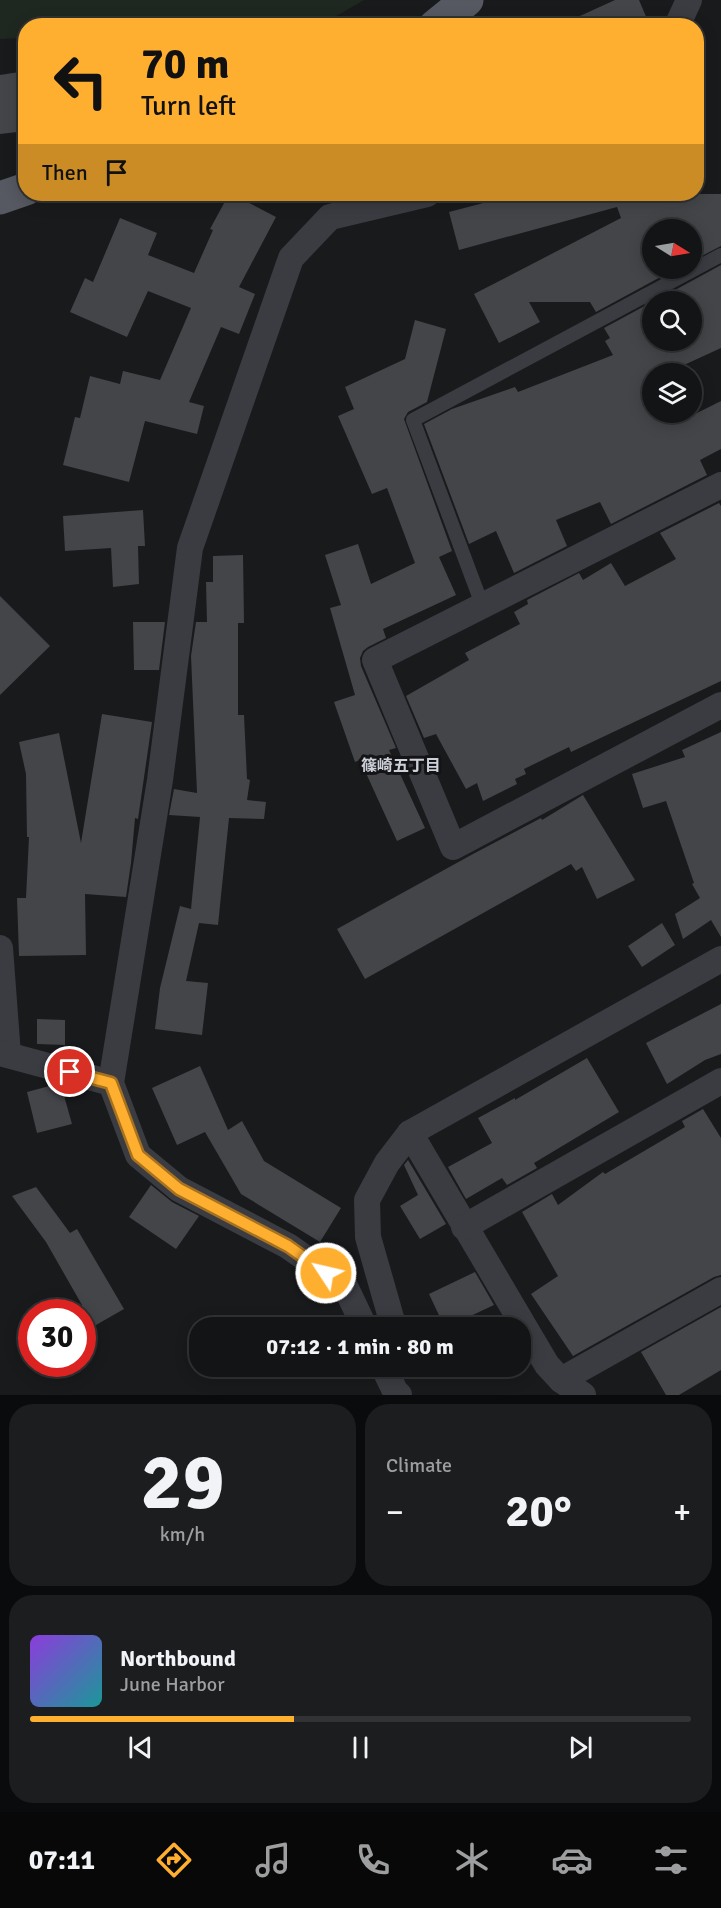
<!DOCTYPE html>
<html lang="en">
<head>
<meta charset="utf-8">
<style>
  :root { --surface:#131415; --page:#1c1d1e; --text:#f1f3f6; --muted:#9d9ea0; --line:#323334; --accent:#ffaf2f }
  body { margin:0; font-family:Signika,"Noto Sans JP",sans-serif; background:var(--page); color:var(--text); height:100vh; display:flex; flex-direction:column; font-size:22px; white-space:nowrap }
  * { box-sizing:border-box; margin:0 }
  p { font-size:20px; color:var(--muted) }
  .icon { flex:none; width:33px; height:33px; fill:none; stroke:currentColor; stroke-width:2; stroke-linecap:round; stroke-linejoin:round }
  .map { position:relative; height:1395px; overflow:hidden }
  .sheet { display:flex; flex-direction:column; gap:9px; padding:9px; background:#0a0b0c; flex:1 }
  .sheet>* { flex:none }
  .banner { position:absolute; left:18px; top:18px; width:686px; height:183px; border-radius:24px; box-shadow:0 3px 15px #0003,0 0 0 2px var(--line); background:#ffaf2f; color:#111; overflow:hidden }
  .needle { width:39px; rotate:101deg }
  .buttons { position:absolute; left:642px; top:219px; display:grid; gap:12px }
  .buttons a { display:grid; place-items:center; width:60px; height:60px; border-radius:50%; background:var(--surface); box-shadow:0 3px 15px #0003,0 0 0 2px var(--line); font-size:30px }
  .speed { position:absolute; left:18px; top:1299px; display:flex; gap:12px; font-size:30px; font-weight:700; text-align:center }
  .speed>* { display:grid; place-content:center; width:78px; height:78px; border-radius:50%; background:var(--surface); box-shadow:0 3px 15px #0003,0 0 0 2px var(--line); line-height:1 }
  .speed .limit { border:9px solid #d22; background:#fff; color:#111 }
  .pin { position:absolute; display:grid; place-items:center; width:51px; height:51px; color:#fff; margin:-26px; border:3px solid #fff; border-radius:50%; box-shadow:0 2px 6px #0007 }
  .me { position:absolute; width:66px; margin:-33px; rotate:305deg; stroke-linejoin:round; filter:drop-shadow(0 0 4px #0008) }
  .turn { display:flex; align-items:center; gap:21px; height:126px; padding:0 24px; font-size:27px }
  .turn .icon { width:78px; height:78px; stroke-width:2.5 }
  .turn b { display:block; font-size:42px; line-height:51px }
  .then { display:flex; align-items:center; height:57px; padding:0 24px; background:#0003; gap:12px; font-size:22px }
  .big { font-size:45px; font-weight:700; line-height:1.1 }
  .sheet .card { flex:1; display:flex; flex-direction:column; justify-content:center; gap:9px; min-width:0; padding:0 21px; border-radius:24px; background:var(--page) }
  .sheet .dial { align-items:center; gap:0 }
  .dial b { font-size:78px; line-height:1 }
  .song { display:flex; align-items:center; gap:18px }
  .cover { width:72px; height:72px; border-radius:9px; background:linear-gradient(135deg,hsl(270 70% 55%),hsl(180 70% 35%)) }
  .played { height:6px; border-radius:3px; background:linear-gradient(90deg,var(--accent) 40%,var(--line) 40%) }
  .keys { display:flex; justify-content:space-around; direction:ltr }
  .heat { display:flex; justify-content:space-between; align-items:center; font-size:33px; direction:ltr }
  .sheet .tiles { flex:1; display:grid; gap:9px; grid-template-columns:1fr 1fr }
  .card:last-child { grid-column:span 2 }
  .trip { position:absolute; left:189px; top:1317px; width:342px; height:60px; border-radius:24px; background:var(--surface); box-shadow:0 3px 15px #0003,0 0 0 2px var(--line); font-weight:700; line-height:60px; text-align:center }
  .dock { display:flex; height:96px; justify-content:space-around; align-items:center; background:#080808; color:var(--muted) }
  .dock .icon { width:42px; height:42px }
  .dock .current { color:var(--accent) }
  .dock b { font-size:27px; color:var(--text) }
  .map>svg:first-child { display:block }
  .green { fill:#1f2820 }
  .building { fill:#434549 }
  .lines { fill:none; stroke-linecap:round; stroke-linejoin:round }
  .lane { stroke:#3a3c42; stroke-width:14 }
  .street { stroke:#3a3c42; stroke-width:26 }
  .primary { stroke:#565961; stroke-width:33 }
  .route-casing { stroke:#a6721f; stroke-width:15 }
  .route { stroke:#ffaf2f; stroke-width:10 }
  .labels { text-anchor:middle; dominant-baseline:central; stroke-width:6; stroke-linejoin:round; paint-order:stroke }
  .neighbourhood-label { font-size:16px; font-weight:bold; fill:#ccd0d8; stroke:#141417 }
</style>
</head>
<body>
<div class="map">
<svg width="721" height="1395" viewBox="0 0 721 1395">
  <rect width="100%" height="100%" fill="#191a1c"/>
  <path class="green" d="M 0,0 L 364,0 L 321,25 L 26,26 L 25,38 L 0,39 Z"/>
  <g class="building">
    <path d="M 615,0 L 639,0 L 650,26 L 558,26 Z"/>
    <path d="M 26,71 L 26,131 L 0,134 L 0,75 Z"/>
    <path d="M 229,194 L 232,194 L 276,217 L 239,287 L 255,294 L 239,334 L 221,327 L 189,402 L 204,406 L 197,434 L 145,421 L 129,482 L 63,465 L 75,417 L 80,418 L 90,376 L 120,384 L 123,371 L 160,380 L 191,308 L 148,291 L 127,337 L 70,312 L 85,278 L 93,282 L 120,218 L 157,233 L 148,255 L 194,273 L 213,230 L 210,229 Z"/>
    <path d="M 518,194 L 721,194 L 721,246 L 692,261 L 692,230 L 652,230 L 652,268 L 677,268 L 596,312 L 590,302 L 529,302 L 540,322 L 499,343 L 474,294 L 621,218 L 617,207 L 459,250 L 449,212 Z"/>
    <path d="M 721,265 L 721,348 L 671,371 L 672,374 L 652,374 L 652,412 L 692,411 L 693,415 L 721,401 L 721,449 L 700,460 L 707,475 L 611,524 L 600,502 L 556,520 L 567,546 L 514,573 L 496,531 L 469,544 L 424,424 L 452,409 L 515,387 L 518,392 L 613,355 L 605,341 L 610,338 L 604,328 L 652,302 L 652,340 L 692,340 L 692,302 L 653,302 Z"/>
    <path d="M 415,320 L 446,329 L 427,402 L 408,412 L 404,419 L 452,551 L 439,557 L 456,595 L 383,629 L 386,638 L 368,647 L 363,651 L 360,658 L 361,666 L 396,748 L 389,750 L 425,828 L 397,841 L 360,760 L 355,762 L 334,702 L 355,695 L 330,608 L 341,605 L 325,555 L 358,544 L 371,584 L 415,563 L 387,488 L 372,494 L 338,416 L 354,409 L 345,387 L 405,359 Z"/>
    <path d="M 719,503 L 721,506 L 721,681 L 571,752 L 569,747 L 524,769 L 526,774 L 515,779 L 517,784 L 483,801 L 477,783 L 466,789 L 436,734 L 424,738 L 406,696 L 469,660 L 465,653 L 520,624 L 514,612 L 528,604 L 527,600 L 579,573 L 583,580 L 611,563 L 625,586 L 676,559 L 660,533 Z"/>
    <path d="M 143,510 L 145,546 L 138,546 L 139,584 L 113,587 L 111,548 L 65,551 L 63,516 Z"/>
    <path d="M 243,555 L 244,623 L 238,623 L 238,715 L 244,715 L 247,779 L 250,780 L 247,800 L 266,802 L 264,819 L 229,818 L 218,925 L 199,923 L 186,981 L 208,983 L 202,1035 L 155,1029 L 160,988 L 180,906 L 191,909 L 200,817 L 169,815 L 174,789 L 197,793 L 191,656 L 196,622 L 207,622 L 206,582 L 213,582 L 213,556 Z"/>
    <path d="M 0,596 L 50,646 L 0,695 Z"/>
    <path d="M 133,622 L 165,622 L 159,670 L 134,670 Z"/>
    <path d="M 102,714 L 152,722 L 138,819 L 135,818 L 131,863 L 126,897 L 85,894 L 86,955 L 19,956 L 17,898 L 26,898 L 29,837 L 27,837 L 26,774 L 19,742 L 59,733 L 81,843 Z"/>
    <path d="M 721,732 L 721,937 L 711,920 L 683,939 L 675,914 L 700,898 L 692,884 L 694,883 L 666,801 L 643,808 L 632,774 L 685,757 L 682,750 Z"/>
    <path d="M 583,795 L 635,880 L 597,899 L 582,867 L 576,871 L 571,864 L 365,979 L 337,929 L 473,854 L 541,818 L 542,820 Z"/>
    <path d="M 662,923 L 675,945 L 642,967 L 628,946 Z"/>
    <path d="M 721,1004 L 721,1054 L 705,1060 L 667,1084 L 646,1043 Z"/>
    <path d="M 37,1019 L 65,1020 L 65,1045 L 37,1044 Z"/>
    <path d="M 587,1058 L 619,1112 L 534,1163 L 537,1168 L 507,1185 L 502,1178 L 466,1199 L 448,1167 L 492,1143 L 478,1118 L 515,1098 L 515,1100 Z"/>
    <path d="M 200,1066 L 228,1130 L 242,1121 L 264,1161 L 341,1208 L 320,1242 L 241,1194 L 205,1132 L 177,1145 L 152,1088 Z"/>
    <path d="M 57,1084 L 61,1085 L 72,1124 L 37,1133 L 27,1092 Z"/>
    <path d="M 703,1109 L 721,1138 L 721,1275 L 714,1277 L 573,1356 L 531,1294 L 558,1276 L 522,1212 L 552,1194 L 558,1205 L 603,1172 L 605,1174 L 685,1127 L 682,1121 Z"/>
    <path d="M 408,1160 L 446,1224 L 420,1239 L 400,1206 L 418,1195 L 404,1165 Z"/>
    <path d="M 151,1185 L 172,1202 L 199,1216 L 176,1249 L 129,1217 Z"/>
    <path d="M 36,1187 L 70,1233 L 77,1229 L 124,1309 L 82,1333 L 82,1305 L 46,1242 L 12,1196 Z"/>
    <path d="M 475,1272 L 494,1305 L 445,1328 L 429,1294 Z"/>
    <path d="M 721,1307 L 721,1370 L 679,1395 L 666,1395 L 641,1352 Z"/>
  </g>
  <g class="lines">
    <path class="lane" d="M 483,607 L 413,420 L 721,255"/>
    <g class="street">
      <path d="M 677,26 L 689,0"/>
      <path d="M 721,485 L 375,660 L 453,847 L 721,705"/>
      <path d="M 0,948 L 8,1055"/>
      <path d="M 0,1053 L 111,1083"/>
      <path d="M 410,1133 L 547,1365 L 561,1380 L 583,1395"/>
      <path d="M 464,1227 L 721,1081"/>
      <path d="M 365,1328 L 345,1286 L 288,1246 L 179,1189 L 138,1155 L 111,1083 L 160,780 L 190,548 L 291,258 L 330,217 L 427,194"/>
      <path d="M 394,1328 L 368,1237 L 367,1200 L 387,1163 L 410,1133 L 721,959"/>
      <path d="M 383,1366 L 395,1391 L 399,1395"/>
      <path d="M 561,1380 L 721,1290"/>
    </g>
    <g class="primary">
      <path d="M 435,26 L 467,0"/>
      <path d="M 0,198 L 26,189"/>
    </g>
  </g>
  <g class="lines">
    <g class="route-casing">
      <path id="route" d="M 70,1072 L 111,1083 L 138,1155 L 179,1189 L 288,1246 L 326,1273"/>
    </g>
    <use href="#route" class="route"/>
  </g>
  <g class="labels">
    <g class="neighbourhood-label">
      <text x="401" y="766">篠崎五丁目</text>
    </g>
  </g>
</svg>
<div class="buttons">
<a><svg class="needle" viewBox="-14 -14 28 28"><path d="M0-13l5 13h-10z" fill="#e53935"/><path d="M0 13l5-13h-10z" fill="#9d9ea0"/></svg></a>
<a><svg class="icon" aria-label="search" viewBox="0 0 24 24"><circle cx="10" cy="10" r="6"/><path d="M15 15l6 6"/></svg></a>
<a><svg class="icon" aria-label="layers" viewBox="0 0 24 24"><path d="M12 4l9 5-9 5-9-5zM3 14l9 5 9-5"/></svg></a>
</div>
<div class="speed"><div class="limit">30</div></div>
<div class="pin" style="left:70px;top:1072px;background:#d93025"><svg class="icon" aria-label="arrive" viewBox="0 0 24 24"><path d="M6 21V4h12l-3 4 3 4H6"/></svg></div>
<svg class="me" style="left:326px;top:1273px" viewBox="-20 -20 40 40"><circle r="17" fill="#ffaf2f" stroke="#fff" stroke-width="3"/><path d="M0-11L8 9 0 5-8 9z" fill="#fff"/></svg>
<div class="trip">07:12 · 1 min · 80 m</div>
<div class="banner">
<div class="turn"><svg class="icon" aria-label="left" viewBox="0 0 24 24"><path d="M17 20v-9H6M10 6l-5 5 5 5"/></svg><div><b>70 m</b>Turn left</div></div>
<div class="then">Then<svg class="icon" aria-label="arrive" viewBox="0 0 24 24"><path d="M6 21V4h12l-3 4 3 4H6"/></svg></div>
</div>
</div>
<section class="sheet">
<div class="tiles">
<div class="card dial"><b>29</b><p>km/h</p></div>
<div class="card"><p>Climate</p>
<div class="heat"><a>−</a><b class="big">20°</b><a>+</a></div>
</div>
<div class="card">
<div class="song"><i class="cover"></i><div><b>Northbound</b><p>June Harbor</p></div></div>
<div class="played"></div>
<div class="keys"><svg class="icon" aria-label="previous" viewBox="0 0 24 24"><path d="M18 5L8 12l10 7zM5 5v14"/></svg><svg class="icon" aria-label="pause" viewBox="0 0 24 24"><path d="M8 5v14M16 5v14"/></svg><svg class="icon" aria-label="next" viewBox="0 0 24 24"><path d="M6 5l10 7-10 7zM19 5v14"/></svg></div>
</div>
</div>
</section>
<nav class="dock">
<b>07:11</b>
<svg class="icon current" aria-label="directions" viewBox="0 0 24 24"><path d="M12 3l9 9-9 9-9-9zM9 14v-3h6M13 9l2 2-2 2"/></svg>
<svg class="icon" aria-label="music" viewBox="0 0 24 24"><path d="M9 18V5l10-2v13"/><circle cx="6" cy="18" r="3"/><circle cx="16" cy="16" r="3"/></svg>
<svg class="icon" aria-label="phone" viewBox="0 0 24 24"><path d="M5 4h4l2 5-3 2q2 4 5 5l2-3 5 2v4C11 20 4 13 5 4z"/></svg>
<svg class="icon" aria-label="climate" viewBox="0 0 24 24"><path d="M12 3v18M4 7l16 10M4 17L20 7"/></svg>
<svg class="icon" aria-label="car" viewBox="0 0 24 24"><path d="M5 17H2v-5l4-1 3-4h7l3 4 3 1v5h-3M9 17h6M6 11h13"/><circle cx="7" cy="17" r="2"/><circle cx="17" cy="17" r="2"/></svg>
<svg class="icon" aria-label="filters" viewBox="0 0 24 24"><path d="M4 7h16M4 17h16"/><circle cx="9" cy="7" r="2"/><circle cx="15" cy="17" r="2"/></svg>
</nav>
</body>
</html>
